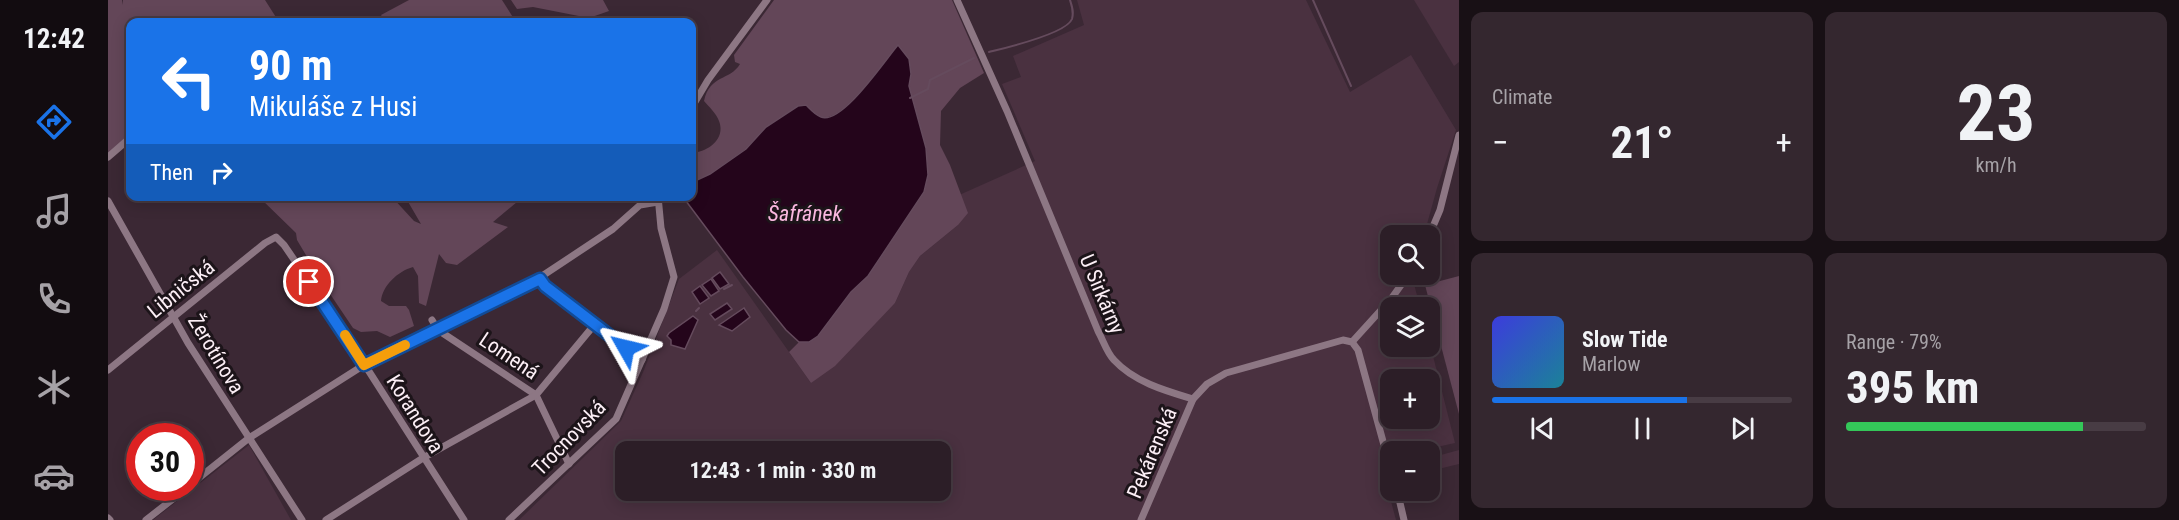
<!DOCTYPE html>
<html lang="en">
<head>
<meta charset="utf-8">
<style>
  :root { --surface:#2c1e27; --page:#34272f; --text:#f1f3f6; --muted:#a6a2a7; --line:#483c44; --accent:#1a73e8 }
  body { margin:0; font-family:"Roboto Condensed",sans-serif; background:var(--page); color:var(--text); height:100vh; display:flex; flex-direction:column; font-size:22px; white-space:nowrap }
  * { box-sizing:border-box; margin:0 }
  p { font-size:20px; color:var(--muted) }
  .icon { flex:none; width:33px; height:33px; fill:none; stroke:currentColor; stroke-width:2; stroke-linecap:round; stroke-linejoin:round }
  .map { position:relative; flex:1; overflow:hidden }
  .side { display:flex; flex-direction:column; gap:12px; padding:12px; background:#181015; width:720px }
  .side>* { flex:none }
  .guide { position:absolute; left:18px; top:18px; width:570px; height:183px; border-radius:12px; box-shadow:0 3px 15px #0003,0 0 0 2px var(--line); background:#1a73e8; color:#fff; overflow:hidden }
  .controls { position:absolute; left:1272px; top:225px; display:grid; gap:12px }
  .controls a { display:grid; place-items:center; width:60px; height:60px; border-radius:12px; background:var(--surface); box-shadow:0 3px 15px #0003,0 0 0 2px var(--line); font-size:30px }
  .speed { position:absolute; left:18px; top:423px; display:flex; gap:12px; font-size:30px; font-weight:700; text-align:center }
  .speed>* { display:grid; place-content:center; width:78px; height:78px; border-radius:50%; background:var(--surface); box-shadow:0 3px 15px #0003,0 0 0 2px var(--line); line-height:1 }
  .speed .limit { border:9px solid #d22; background:#fff; color:#111 }
  .pin { position:absolute; display:grid; place-items:center; width:51px; height:51px; color:#fff; margin:-26px; border:3px solid #fff; border-radius:50%; box-shadow:0 2px 6px #0007 }
  .me { position:absolute; width:66px; margin:-33px; rotate:307deg; stroke-linejoin:round; filter:drop-shadow(0 0 4px #0008) }
  .turn { display:flex; align-items:center; gap:21px; height:126px; padding:0 24px; font-size:27px }
  .turn .icon { width:78px; height:78px; stroke-width:2.5 }
  .turn b { display:block; font-size:42px; line-height:51px }
  .then { display:flex; align-items:center; height:57px; padding:0 24px; background:#0003; gap:12px; font-size:22px }
  .big { font-size:45px; font-weight:700; line-height:1.1 }
  .side .card { flex:1; display:flex; flex-direction:column; justify-content:center; gap:9px; min-width:0; padding:0 21px; border-radius:12px; background:var(--page) }
  .side .dial { align-items:center; gap:0 }
  .dial b { font-size:78px; line-height:1 }
  .song { display:flex; align-items:center; gap:18px }
  .cover { width:72px; height:72px; border-radius:9px; background:linear-gradient(135deg,hsl(240 70% 55%),hsl(190 70% 35%)) }
  .played { height:6px; border-radius:3px; background:linear-gradient(90deg,var(--accent) 65%,var(--line) 65%) }
  .keys { display:flex; justify-content:space-around; direction:ltr }
  .heat { display:flex; justify-content:space-between; align-items:center; font-size:33px; direction:ltr }
  .charge { height:9px; border-radius:4px; background:linear-gradient(90deg,#34c759 79%,var(--line) 0) }
  .side .tiles { flex:1; display:grid; gap:12px; grid-template-columns:repeat(2,1fr) }
  .trip { position:absolute; left:507px; top:441px; width:336px; height:60px; border-radius:12px; background:var(--surface); box-shadow:0 3px 15px #0003,0 0 0 2px var(--line); font-weight:700; line-height:60px; text-align:center }
  main { display:flex; flex:1; min-height:0 }
  .tabs { display:flex; flex-direction:column; width:108px; justify-content:space-around; align-items:center; background:#120c10; color:var(--muted) }
  .tabs .icon { width:42px; height:42px }
  .tabs .active { color:var(--accent) }
  .tabs b { font-size:27px; color:var(--text) }
  .map>svg:first-child { display:block }
  .built { fill:#4a3140; fill-rule:evenodd }
  .green { fill:#634658 }
  .water { fill:#24051b; stroke:#654b5d; stroke-width:1.5 }
  .lines { fill:none; stroke-linecap:round; stroke-linejoin:round }
  .stream { stroke:#654b5d; stroke-width:2 }
  .street { stroke:#8d7784; stroke-width:7 }
  .route-casing { stroke:#114b97; stroke-width:15 }
  .route { stroke:#1a73e8; stroke-width:10 }
  .slow { stroke:#f59e0b; stroke-width:10 }
  .labels { text-anchor:middle; dominant-baseline:central; stroke-width:6; stroke-linejoin:round; paint-order:stroke }
  .street-label { font-size:21px; fill:#fceff6; stroke:#1c1419 }
  .water-label { font-size:22px; font-style:italic; fill:#f9b7df; stroke:#1c1419 }
</style>
</head>
<body>
<main>
<nav class="tabs">
<b>12:42</b>
<svg class="icon active" aria-label="directions" viewBox="0 0 24 24"><path d="M12 3l9 9-9 9-9-9zM9 14v-3h6M13 9l2 2-2 2"/></svg>
<svg class="icon" aria-label="music" viewBox="0 0 24 24"><path d="M9 18V5l10-2v13"/><circle cx="6" cy="18" r="3"/><circle cx="16" cy="16" r="3"/></svg>
<svg class="icon" aria-label="phone" viewBox="0 0 24 24"><path d="M5 4h4l2 5-3 2q2 4 5 5l2-3 5 2v4C11 20 4 13 5 4z"/></svg>
<svg class="icon" aria-label="climate" viewBox="0 0 24 24"><path d="M12 3v18M4 7l16 10M4 17L20 7"/></svg>
<svg class="icon" aria-label="car" viewBox="0 0 24 24"><path d="M5 17H2v-5l4-1 3-4h7l3 4 3 1v5h-3M9 17h6M6 11h13"/><circle cx="7" cy="17" r="2"/><circle cx="17" cy="17" r="2"/></svg>
</nav>
<div class="map">
<svg width="1351" height="520" viewBox="0 0 1351 520">
  <rect width="100%" height="100%" fill="#3b2834"/>
  <g class="built">
    <path d="M 969,0 L 1198,0 L 1242,92 L 1303,55 L 1348,130 L 1329,188 L 1316,235 L 1282,236 L 1282,274 L 1306,275 L 1305,280 L 1312,307 L 1282,308 L 1282,346 L 1322,346 L 1322,344 L 1347,443 L 1311,451 L 1282,452 L 1282,455 L 1273,453 L 1277,479 L 1288,520 L 411,520 L 513,421 L 536,370 L 571,279 L 609,250 L 703,383 L 787,303 L 801,272 L 812,256 L 850,225 L 849,196 L 927,161 L 894,84 L 913,77 L 905,56 L 976,25 ZM 1282,380 L 1322,380 L 1322,418 L 1282,418 ZM 518,452 L 832,452 L 832,490 L 518,490 Z"/>
    <path d="M 1306,0 L 1351,0 L 1351,62 L 1346,66 Z"/>
    <path d="M 141,445 L 183,520 L 45,520 Z"/>
    <path d="M 1351,450 L 1351,464 L 1322,471 L 1322,458 Z"/>
  </g>
  <g class="green">
    <path d="M 0,0 L 14,0 L 14,5 L 15,0 L 157,0 L 171,22 L 22,22 L 22,140 L 0,161 Z"/>
    <path d="M 301,0 L 394,0 L 408,22 L 278,22 L 273,15 Z"/>
    <path d="M 403,0 L 495,0 L 501,11 L 481,18 L 425,7 L 409,9 Z"/>
    <path d="M 666,0 L 844,0 L 876,73 L 852,88 L 833,111 L 832,145 L 842,165 L 860,213 L 850,225 L 812,256 L 801,272 L 787,303 L 727,366 L 703,383 L 681,352 L 691,342 L 701,342 L 710,336 L 743,292 L 760,276 L 816,192 L 820,175 L 818,148 L 801,86 L 803,74 L 798,57 L 790,46 C 772,66 746,110 720,117 C 714,119 711,116 707,113 L 658,127 L 638,149 L 602,174 L 589,180 L 584,186 L 584,153 C 600,152 618,139 611,121 C 608,113 601,107 596,101 C 602,74 622,81 632,64 L 627,62 L 626,55 Z"/>
    <path d="M 151,197 L 284,197 L 306,221 L 313,224 L 299,200 L 304,201 L 297,197 L 415,197 L 385,222 L 400,227 L 349,265 L 338,263 L 331,254 L 318,306 L 311,303 L 310,276 L 305,267 C 290,271 274,286 273,301 L 281,306 L 298,306 L 301,310 L 306,326 L 282,337 L 269,331 L 253,332 L 245,328 L 214,282 L 189,240 L 188,233 Z"/>
    <path d="M 1351,276 L 1351,414 L 1317,285 Z"/>
  </g>
  <g class="water">
    <path d="M 790,45 L 801,59 L 803,74 L 801,86 L 818,148 L 820,175 L 816,192 L 760,276 L 743,292 L 710,336 L 701,342 L 691,342 L 678,330 L 635,277 L 575,197 L 584,196 L 584,186 L 589,180 L 602,174 L 638,149 L 658,127 L 690,106 L 698,105 C 702,109 707,115 713,117 C 734,125 777,60 790,45 Z"/>
    <path d="M 612,272 L 621,284 L 612,289 L 604,278 Z"/>
    <path d="M 603,279 L 611,291 L 603,296 L 594,285 Z"/>
    <path d="M 592,286 L 601,298 L 592,304 L 584,292 Z"/>
    <path d="M 619,303 L 624,309 L 607,320 L 602,314 Z"/>
    <path d="M 636,308 L 642,317 L 624,331 L 611,325 Z"/>
    <path d="M 585,316 L 590,320 L 577,349 L 563,345 L 563,340 L 559,336 L 561,333 Z"/>
  </g>
  <g class="lines">
    <g class="stream">
      <path d="M 1205,0 L 1243,86"/>
      <path d="M 881,52 C 897,48 958,34 964,19 C 966,12 964,6 962,0"/>
      <path d="M 802,98 L 820,89 L 822,80 L 866,58"/>
      <path d="M 616,289 L 624,285"/>
      <path d="M 588,311 L 591,308"/>
    </g>
    <g class="street">
      <path d="M 849,0 L 899,111 L 990,331 C 995,340 999,353 1006,360 C 1026,382 1058,391 1085,399"/>
      <path d="M 584,107 L 600,80 L 659,0"/>
      <path d="M 0,157 L 22,138"/>
      <path d="M 0,201 L 80,343 L 194,520"/>
      <path d="M 1321,236 L 1332,210 L 1351,135"/>
      <path d="M 432,279 L 437,286 L 534,360"/>
      <path d="M 324,320 L 330,330 L 428,395 L 461,464"/>
      <path d="M 1244,342 L 1283,299 L 1301,274"/>
      <path d="M 0,370 L 157,243 L 168,237 L 176,245 L 239,337 L 356,520"/>
      <path d="M 82,485 L 141,438 L 256,365 L 422,284 L 505,229 L 532,205 L 550,202"/>
      <path d="M 1289,490 L 1296,520"/>
      <path d="M 0,518 L 2,520"/>
      <path d="M 38,520 L 79,488"/>
      <path d="M 218,520 L 315,458 L 428,395 L 487,324"/>
      <path d="M 401,520 L 508,419 L 556,309 L 566,277 L 553,228 L 550,196"/>
      <path d="M 1033,520 L 1085,399 L 1099,384 L 1118,373 L 1235,340 L 1244,342 L 1250,350 L 1282,467"/>
    </g>
  </g>
  <g class="lines">
    <g class="route-casing">
      <path id="route" d="M 201,282 L 256,365 L 432,279 L 437,286 L 518,348"/>
    </g>
    <use href="#route" class="route"/>
    <path class="slow" d="M 237,335 L 256,365 L 297,345"/>
  </g>
  <g class="labels">
    <g class="street-label">
      <text transform="translate(73 289) rotate(-39)">Libničská</text>
      <text transform="translate(994 294) rotate(67)">U Sirkárny</text>
      <text transform="translate(108 354) rotate(59)">Žerotínova</text>
      <text transform="translate(401 356) rotate(34)">Lomená</text>
      <text transform="translate(307 414) rotate(58)">Korandova</text>
      <text transform="translate(461 438) rotate(-46)">Trocnovská</text>
      <text transform="translate(1044 453) rotate(-67)">Pekárenská</text>
    </g>
    <g class="water-label">
      <text x="697" y="213">Šafránek</text>
    </g>
  </g>
</svg>
<div class="controls">
<a><svg class="icon" aria-label="search" viewBox="0 0 24 24"><circle cx="10" cy="10" r="6"/><path d="M15 15l6 6"/></svg></a>
<a><svg class="icon" aria-label="layers" viewBox="0 0 24 24"><path d="M12 4l9 5-9 5-9-5zM3 14l9 5 9-5"/></svg></a>
<a>+</a>
<a>−</a>
</div>
<div class="speed"><div class="limit">30</div></div>
<div class="pin" style="left:201px;top:282px;background:#d93025"><svg class="icon" aria-label="arrive" viewBox="0 0 24 24"><path d="M6 21V4h12l-3 4 3 4H6"/></svg></div>
<svg class="me" style="left:518px;top:348px" viewBox="-20 -20 40 40"><path d="M0-17L14 15 0 8-14 15z" fill="#1a73e8" stroke="#fff" stroke-width="4"/></svg>
<div class="trip">12:43 · 1 min · 330 m</div>
<div class="guide">
<div class="turn"><svg class="icon" aria-label="left" viewBox="0 0 24 24"><path d="M17 20v-9H6M10 6l-5 5 5 5"/></svg><div><b>90 m</b>Mikuláše z Husi</div></div>
<div class="then">Then<svg class="icon" aria-label="right" viewBox="0 0 24 24"><path d="M7 20v-9h11M14 6l5 5-5 5"/></svg></div>
</div>
</div>
<section class="side">
<div class="tiles">
<div class="card"><p>Climate</p>
<div class="heat"><a>−</a><b class="big">21°</b><a>+</a></div>
</div>
<div class="card dial"><b>23</b><p>km/h</p></div>
<div class="card">
<div class="song"><i class="cover"></i><div><b>Slow Tide</b><p>Marlow</p></div></div>
<div class="played"></div>
<div class="keys"><svg class="icon" aria-label="previous" viewBox="0 0 24 24"><path d="M18 5L8 12l10 7zM5 5v14"/></svg><svg class="icon" aria-label="pause" viewBox="0 0 24 24"><path d="M8 5v14M16 5v14"/></svg><svg class="icon" aria-label="next" viewBox="0 0 24 24"><path d="M6 5l10 7-10 7zM19 5v14"/></svg></div>
</div>
<div class="card"><p>Range · 79%</p><b class="big">395 km</b><div class="charge"></div></div>
</div>
</section>
</main>
</body>
</html>
